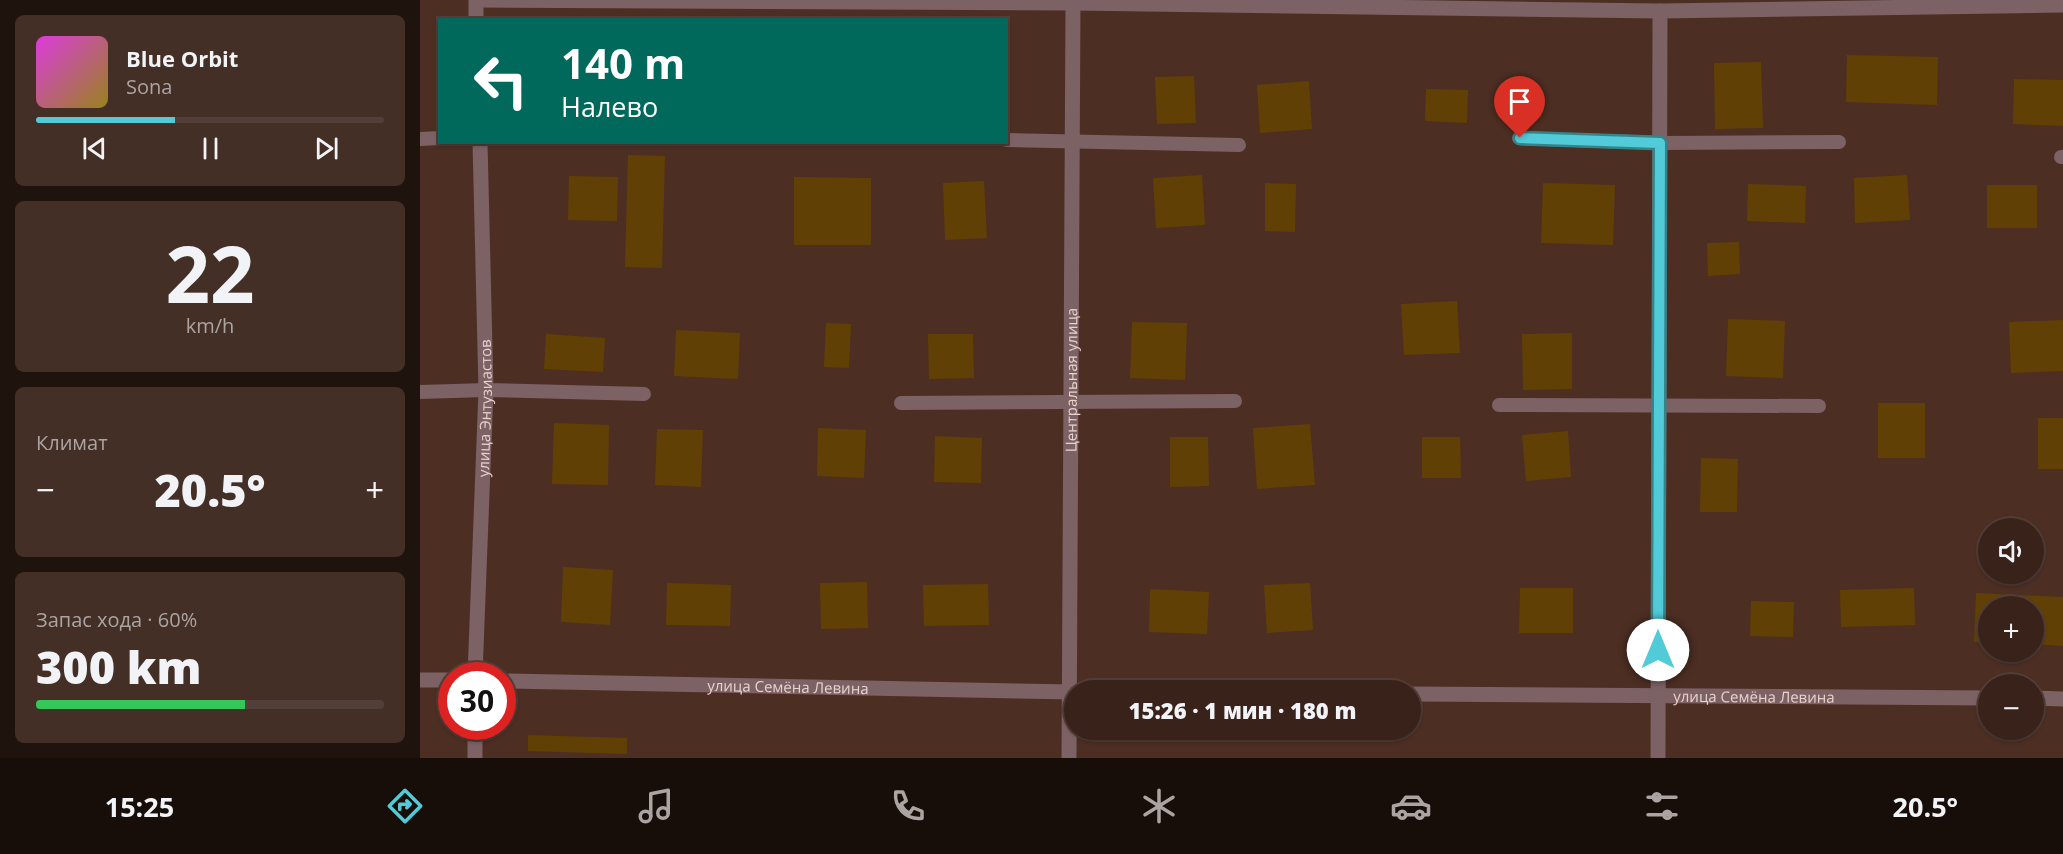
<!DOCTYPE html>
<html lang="ru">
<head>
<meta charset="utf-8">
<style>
  :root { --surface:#39221a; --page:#442f27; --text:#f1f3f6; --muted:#aba4a2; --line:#533f39; --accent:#52cbd8 }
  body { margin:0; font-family:"Open Sans",sans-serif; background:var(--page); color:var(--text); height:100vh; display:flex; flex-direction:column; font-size:22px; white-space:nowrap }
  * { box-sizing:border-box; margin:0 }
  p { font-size:20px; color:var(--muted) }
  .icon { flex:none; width:33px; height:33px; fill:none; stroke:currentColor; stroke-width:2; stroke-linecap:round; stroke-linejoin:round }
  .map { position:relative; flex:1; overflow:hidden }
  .details { display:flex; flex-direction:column; gap:15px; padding:15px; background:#1f130e; width:420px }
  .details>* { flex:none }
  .hud { position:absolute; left:18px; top:18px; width:570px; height:126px; border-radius:0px; box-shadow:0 2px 4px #0004,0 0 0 2px var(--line); background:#00695c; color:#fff; overflow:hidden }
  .controls { position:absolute; left:1558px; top:518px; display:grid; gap:12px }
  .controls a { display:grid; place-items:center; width:66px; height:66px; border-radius:50%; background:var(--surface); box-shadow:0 2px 4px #0004,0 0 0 2px var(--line); font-size:30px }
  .speed { position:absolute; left:18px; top:662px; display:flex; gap:12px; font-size:30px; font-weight:700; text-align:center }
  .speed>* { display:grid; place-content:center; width:78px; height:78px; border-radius:50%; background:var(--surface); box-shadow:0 2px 4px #0004,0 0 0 2px var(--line); line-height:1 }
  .speed .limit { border:9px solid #d22; background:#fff; color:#111 }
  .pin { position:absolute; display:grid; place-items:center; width:51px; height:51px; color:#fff; margin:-62px -26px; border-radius:50% 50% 50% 0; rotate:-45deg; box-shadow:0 0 6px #0007 }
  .pin .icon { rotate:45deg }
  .me { position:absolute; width:66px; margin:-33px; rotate:0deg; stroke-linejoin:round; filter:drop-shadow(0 0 4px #0008) }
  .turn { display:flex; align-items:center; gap:21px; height:126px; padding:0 24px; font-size:27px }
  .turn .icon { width:78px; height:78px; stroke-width:2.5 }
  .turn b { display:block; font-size:42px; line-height:51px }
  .big { font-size:45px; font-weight:800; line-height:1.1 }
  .details .widget { flex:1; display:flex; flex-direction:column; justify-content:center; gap:9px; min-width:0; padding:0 21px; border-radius:9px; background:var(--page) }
  .details .dial { align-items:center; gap:0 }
  .dial b { font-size:78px; line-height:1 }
  .song { display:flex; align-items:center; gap:18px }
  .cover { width:72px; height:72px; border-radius:9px; background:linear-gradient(135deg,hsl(300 70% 55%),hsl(50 70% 35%)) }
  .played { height:6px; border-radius:3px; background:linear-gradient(90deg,var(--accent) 40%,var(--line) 40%) }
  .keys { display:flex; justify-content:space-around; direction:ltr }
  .heat { display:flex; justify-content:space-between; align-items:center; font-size:33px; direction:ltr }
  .charge { height:9px; border-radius:4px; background:linear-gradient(90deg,#34c759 60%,var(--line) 0) }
  .trip { position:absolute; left:644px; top:680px; width:357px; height:60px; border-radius:30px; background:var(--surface); box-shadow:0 2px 4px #0004,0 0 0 2px var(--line); font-weight:800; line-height:60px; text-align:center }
  .menu { display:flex; height:96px; justify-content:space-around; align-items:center; background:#170e0a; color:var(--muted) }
  .menu .icon { width:42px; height:42px }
  .menu .active { color:var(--accent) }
  .menu b { font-size:27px; color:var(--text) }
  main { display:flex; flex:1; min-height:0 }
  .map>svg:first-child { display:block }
  .building { fill:#614006 }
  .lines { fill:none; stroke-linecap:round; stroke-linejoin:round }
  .lane { stroke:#7c6165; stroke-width:14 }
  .street { stroke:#7c6165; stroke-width:15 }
  .route-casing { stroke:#35848c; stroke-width:15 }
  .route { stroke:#52cbd8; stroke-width:10 }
  .labels { text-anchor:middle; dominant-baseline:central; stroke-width:6; stroke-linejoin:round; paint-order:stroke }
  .street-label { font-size:15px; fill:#e7d3cc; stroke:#281a15 }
</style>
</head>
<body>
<main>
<section class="details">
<div class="widget">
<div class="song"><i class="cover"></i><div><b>Blue Orbit</b><p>Sona</p></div></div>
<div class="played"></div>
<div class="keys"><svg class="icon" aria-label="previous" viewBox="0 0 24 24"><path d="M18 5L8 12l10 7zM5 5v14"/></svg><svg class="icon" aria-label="pause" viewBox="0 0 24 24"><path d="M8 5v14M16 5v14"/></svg><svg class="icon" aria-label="next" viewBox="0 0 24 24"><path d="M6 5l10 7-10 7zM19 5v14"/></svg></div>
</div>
<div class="widget dial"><b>22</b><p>km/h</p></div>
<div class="widget"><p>Климат</p>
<div class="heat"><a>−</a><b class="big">20.5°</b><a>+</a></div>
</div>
<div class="widget"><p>Запас хода · 60%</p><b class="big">300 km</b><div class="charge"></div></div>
</section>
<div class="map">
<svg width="1643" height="758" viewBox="0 0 1643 758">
  <rect width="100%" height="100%" fill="#4c2e23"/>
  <g class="building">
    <path d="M 1427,55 L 1518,57 L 1517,105 L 1426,102 Z"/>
    <path d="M 1341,62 L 1343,128 L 1295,129 L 1294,63 Z"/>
    <path d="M 774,76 L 776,123 L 737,124 L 735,77 Z"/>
    <path d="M 1594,79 L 1643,80 L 1643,126 L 1593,124 Z"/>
    <path d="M 889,81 L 892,129 L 840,133 L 837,85 Z"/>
    <path d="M 1006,89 L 1048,90 L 1047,123 L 1005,121 Z"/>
    <path d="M 208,155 L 245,156 L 242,268 L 205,267 Z"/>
    <path d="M 782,175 L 785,225 L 736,228 L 733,178 Z"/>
    <path d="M 1487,175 L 1490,220 L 1435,223 L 1434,178 Z"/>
    <path d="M 149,176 L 198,177 L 197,221 L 148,220 Z"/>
    <path d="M 374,177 L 451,178 L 451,245 L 374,245 Z"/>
    <path d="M 564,181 L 567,238 L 525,240 L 523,183 Z"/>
    <path d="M 845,183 L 876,184 L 875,232 L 845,231 Z"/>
    <path d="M 1123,183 L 1195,185 L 1193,245 L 1121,243 Z"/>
    <path d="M 1328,184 L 1386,186 L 1385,223 L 1327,221 Z"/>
    <rect x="1567" y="185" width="50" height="43"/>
    <path d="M 1319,242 L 1320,274 L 1288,276 L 1287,243 Z"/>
    <path d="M 1037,301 L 1040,353 L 984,355 L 981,304 Z"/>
    <path d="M 1308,319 L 1365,321 L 1363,378 L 1306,376 Z"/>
    <path d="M 1643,320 L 1643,371 L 1591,373 L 1589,322 Z"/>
    <path d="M 712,322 L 767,323 L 765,380 L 710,378 Z"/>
    <path d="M 406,323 L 431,324 L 429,368 L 404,367 Z"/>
    <path d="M 256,330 L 320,333 L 318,379 L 254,376 Z"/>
    <path d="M 1152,333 L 1152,389 L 1103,390 L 1102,334 Z"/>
    <path d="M 126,334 L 185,338 L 183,372 L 124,369 Z"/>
    <path d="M 508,334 L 553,334 L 554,378 L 509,379 Z"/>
    <rect x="1458" y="403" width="47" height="55"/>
    <rect x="1618" y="418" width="25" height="51"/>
    <path d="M 134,423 L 189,425 L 188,485 L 132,484 Z"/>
    <path d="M 890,424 L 895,485 L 837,489 L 833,428 Z"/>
    <path d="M 398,428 L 446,430 L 444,478 L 397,476 Z"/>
    <path d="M 237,429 L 283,430 L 281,487 L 235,485 Z"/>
    <path d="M 1148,431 L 1151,477 L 1106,481 L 1102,435 Z"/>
    <path d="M 515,436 L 562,438 L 561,483 L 514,482 Z"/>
    <path d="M 750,437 L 788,437 L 789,486 L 750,487 Z"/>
    <path d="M 1002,437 L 1040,437 L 1041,478 L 1002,478 Z"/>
    <path d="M 1281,458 L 1318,459 L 1317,512 L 1280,512 Z"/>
    <path d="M 143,567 L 193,570 L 190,625 L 141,622 Z"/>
    <path d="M 447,582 L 448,628 L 401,629 L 400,583 Z"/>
    <path d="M 247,583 L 311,585 L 310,626 L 246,625 Z"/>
    <path d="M 890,583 L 893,630 L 847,633 L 844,585 Z"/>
    <path d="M 568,584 L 569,625 L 504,626 L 503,585 Z"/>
    <path d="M 1100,588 L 1153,588 L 1153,633 L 1099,633 Z"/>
    <path d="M 1494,588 L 1495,625 L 1421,627 L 1420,590 Z"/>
    <path d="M 730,589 L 789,592 L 787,634 L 729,632 Z"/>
    <path d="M 1556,593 L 1643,597 L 1643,646 L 1614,644 L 1614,606 L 1569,606 L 1569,642 L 1554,642 Z"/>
    <path d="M 1331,601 L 1374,602 L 1373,637 L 1330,636 Z"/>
    <path d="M 108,735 L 207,738 L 207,754 L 108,751 Z"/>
  </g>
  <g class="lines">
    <g class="lane">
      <path d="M 1099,138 L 1240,143 L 1419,142"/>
      <path d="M 0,139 L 20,138"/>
      <path d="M 586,140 L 819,145"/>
      <path d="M 1641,157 L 1643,157"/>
      <path d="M 0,392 L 66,390 L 224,394"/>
      <path d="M 481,403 L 815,401"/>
      <path d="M 1079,405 L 1399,406"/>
    </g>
    <g class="street">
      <path d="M 56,0 L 56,20"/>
      <path d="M 58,0 L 653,3 L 1240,11 L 1643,5"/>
      <path id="s1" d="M 55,675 L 66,390 L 60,142"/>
      <path d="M 0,680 L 32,680"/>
      <path id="s2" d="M 82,681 L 654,692"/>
      <path id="s3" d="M 990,694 L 1569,698"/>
      <path d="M 1614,698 L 1643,699"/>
      <path d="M 55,758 L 55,726"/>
      <path id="s4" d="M 649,758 L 653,3"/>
      <path d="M 1238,758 L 1240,11"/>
    </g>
  </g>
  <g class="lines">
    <g class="route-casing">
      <path id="route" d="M 1100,138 L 1240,143 L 1238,650"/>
    </g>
    <use href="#route" class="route"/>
  </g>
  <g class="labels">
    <g class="street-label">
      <text stroke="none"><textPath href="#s4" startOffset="378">Центральная улица</textPath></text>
      <text stroke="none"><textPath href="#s1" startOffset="267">улица Энтузиастов</textPath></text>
      <text stroke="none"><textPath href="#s2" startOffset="286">улица Семёна Левина</textPath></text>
      <text stroke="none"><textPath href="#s3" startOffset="344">улица Семёна Левина</textPath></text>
    </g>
  </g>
</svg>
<div class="controls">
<a><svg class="icon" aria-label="sound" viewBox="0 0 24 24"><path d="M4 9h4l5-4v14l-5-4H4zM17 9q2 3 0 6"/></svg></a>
<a>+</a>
<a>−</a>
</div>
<div class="speed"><div class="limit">30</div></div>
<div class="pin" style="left:1100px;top:138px;background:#d93025"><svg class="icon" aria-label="arrive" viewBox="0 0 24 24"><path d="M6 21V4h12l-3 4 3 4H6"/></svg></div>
<svg class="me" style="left:1238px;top:650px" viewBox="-20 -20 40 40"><circle r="19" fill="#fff"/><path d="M0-13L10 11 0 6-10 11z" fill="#52cbd8"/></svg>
<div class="trip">15:26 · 1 мин · 180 m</div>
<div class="hud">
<div class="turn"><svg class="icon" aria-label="left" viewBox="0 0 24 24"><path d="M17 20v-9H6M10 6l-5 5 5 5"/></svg><div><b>140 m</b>Налево</div></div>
</div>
</div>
</main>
<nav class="menu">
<b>15:25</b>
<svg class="icon active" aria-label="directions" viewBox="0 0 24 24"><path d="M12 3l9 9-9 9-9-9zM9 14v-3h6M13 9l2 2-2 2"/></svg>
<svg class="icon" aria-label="music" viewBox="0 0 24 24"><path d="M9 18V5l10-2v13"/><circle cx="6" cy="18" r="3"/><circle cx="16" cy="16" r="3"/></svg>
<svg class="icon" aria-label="phone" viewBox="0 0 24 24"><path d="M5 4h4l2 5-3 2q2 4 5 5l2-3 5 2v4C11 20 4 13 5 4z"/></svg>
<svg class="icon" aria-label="climate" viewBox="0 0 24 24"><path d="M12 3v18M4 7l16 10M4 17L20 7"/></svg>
<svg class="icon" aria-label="car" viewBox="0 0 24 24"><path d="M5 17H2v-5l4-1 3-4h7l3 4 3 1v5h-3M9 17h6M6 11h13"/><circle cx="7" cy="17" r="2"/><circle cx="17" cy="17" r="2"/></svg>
<svg class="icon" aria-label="filters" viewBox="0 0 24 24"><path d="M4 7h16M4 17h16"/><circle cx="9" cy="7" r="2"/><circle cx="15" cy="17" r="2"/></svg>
<b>20.5°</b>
</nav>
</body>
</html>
